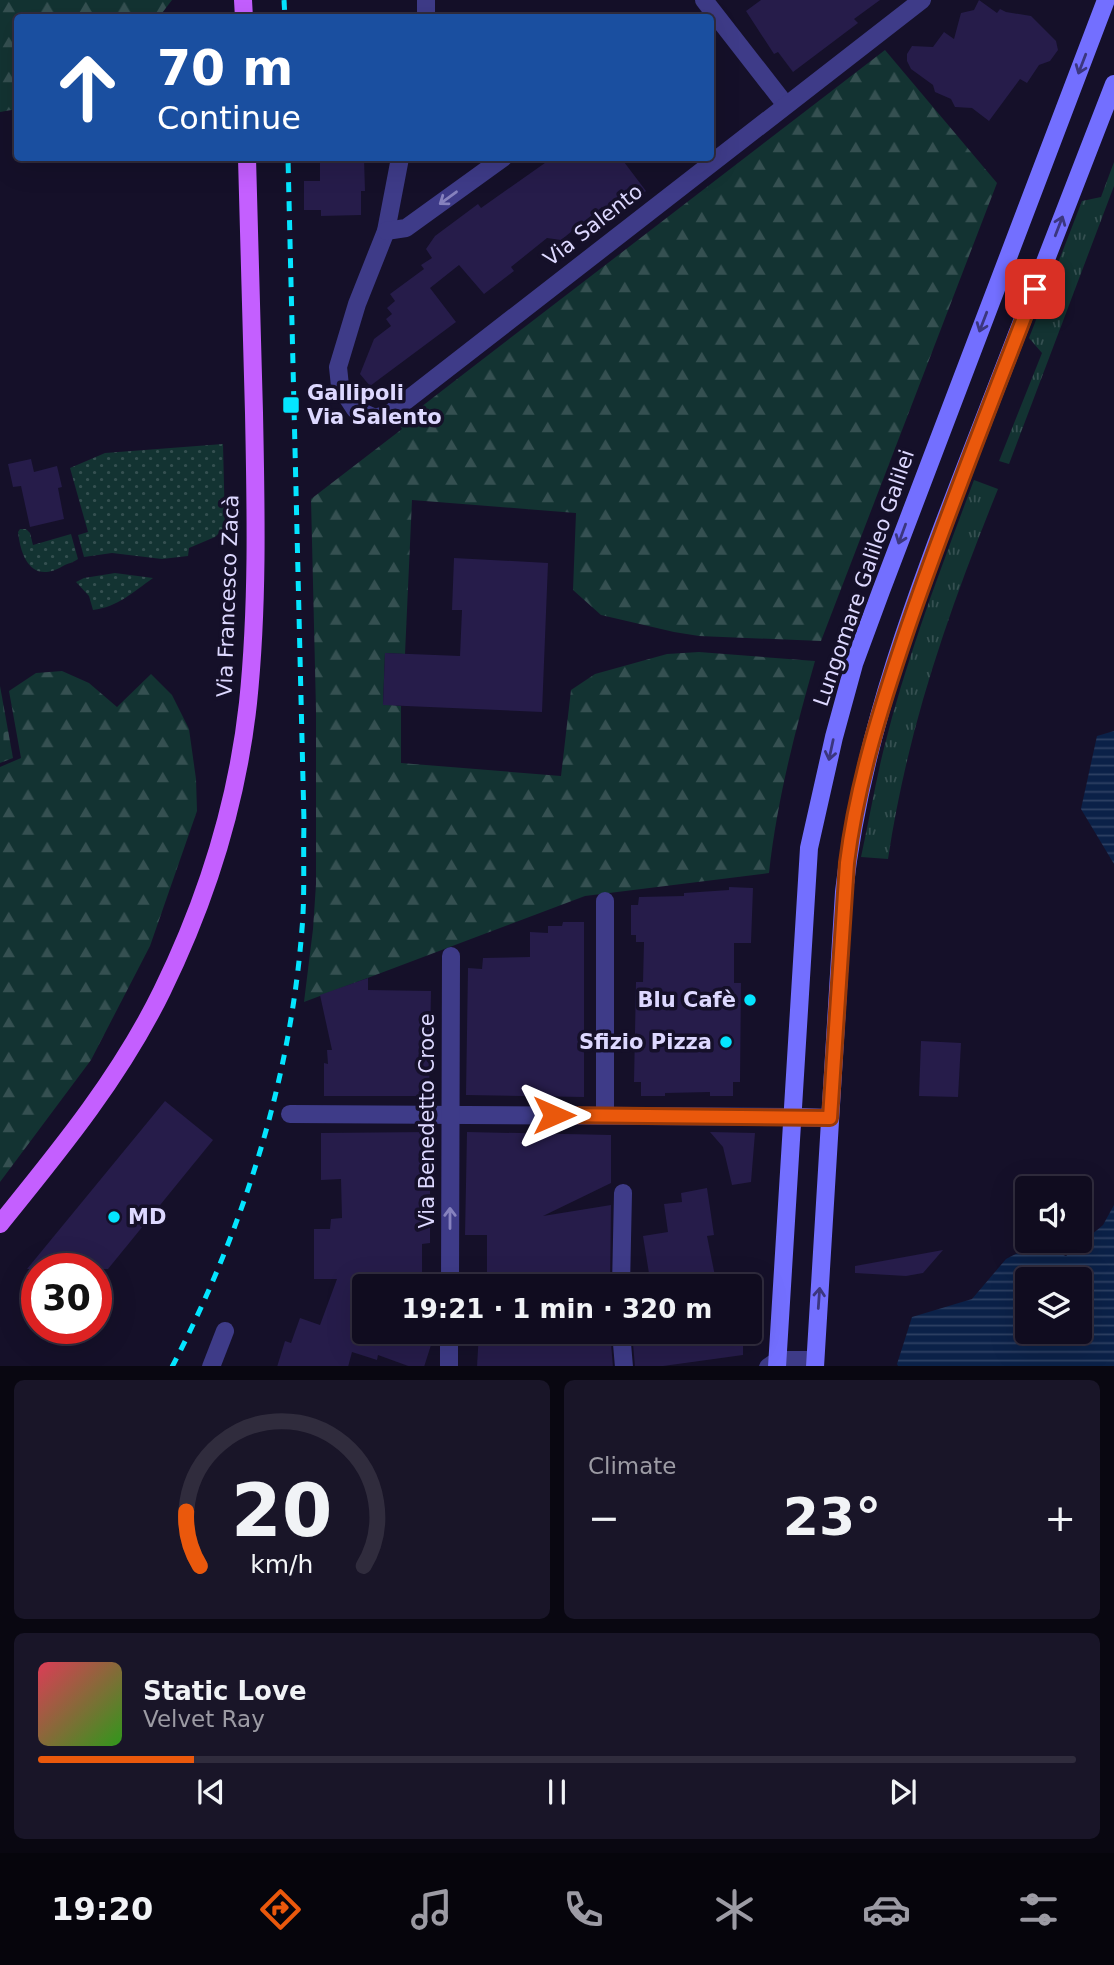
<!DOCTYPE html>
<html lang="en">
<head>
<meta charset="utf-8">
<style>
  :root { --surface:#100c1f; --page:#191528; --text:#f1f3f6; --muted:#9c9ba4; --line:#302c3d; --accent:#ea580c }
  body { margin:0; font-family:"DejaVu Sans",sans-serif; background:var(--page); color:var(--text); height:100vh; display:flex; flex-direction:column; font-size:26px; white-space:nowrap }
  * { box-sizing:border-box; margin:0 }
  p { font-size:23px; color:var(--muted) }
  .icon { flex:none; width:38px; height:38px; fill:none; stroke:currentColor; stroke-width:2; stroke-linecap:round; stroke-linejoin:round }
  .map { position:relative; height:1366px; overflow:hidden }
  .panel { display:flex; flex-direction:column; gap:14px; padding:14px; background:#090711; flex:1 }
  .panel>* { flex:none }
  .top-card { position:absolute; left:14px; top:14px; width:700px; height:147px; border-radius:7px; box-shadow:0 7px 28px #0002,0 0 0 2px var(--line); background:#1a4fa0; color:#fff; overflow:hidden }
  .controls { position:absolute; left:1015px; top:1176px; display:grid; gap:14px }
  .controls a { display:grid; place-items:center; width:77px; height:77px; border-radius:7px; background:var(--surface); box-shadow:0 7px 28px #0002,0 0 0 2px var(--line); font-size:35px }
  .speed { position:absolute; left:21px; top:1253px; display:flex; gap:14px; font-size:35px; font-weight:700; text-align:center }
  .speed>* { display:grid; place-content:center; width:91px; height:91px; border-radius:50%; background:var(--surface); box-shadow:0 7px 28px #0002,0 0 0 2px var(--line); line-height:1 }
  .speed .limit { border:10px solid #d22; background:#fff; color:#111 }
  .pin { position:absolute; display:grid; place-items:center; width:60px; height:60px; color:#fff; margin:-30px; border-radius:14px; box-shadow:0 4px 10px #0006 }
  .me { position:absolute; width:77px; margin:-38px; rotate:90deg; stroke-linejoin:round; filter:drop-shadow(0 0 5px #0008) }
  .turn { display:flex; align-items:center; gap:24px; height:147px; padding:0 28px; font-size:32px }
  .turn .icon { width:91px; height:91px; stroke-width:2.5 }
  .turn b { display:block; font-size:49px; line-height:60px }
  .big { font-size:52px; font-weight:800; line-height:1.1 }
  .panel .tile { flex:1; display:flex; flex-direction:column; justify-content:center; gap:10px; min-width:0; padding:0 24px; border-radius:10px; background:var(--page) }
  .panel .dial { align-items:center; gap:0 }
  .dial svg { height:182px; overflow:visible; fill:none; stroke:var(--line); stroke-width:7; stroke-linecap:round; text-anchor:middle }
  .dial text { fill:var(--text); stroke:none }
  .song { display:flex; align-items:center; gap:21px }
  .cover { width:84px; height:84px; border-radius:10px; background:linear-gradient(135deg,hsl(350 70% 55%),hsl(110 70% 35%)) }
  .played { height:7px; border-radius:4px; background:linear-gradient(90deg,var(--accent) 15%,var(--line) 15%) }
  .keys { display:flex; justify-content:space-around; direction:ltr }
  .heat { display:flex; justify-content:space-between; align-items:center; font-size:38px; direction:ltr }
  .panel .tiles { flex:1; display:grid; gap:14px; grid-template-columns:1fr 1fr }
  .tile:last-child { grid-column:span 2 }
  .trip { position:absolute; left:352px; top:1274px; width:410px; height:70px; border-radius:7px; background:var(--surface); box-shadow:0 7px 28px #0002,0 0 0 2px var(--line); font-weight:800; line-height:70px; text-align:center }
  .tabs { display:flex; height:112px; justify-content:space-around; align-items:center; background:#06050c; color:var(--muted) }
  .tabs .icon { width:49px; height:49px }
  .tabs .on { color:var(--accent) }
  .tabs b { font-size:32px; color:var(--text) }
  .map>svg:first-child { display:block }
  .grass { fill:url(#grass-tufts) }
  .forest { fill:url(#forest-firs) }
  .cemetery { fill:url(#cemetery-stones) }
  .garden { fill:url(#garden-dots) }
  .water { fill:url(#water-rules); fill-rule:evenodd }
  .building { fill:#261c4a }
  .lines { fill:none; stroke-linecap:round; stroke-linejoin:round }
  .minor { stroke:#3e3b88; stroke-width:18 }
  .tertiary { stroke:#3e3b88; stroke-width:18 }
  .secondary { stroke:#736fff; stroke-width:18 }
  .primary { stroke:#c45fff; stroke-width:18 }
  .rail { stroke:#04e5ff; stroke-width:5; stroke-dasharray:10 9; stroke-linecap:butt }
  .oneway { stroke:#3b367f }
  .oneway2 { stroke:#8682be }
  .route-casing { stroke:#983908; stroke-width:18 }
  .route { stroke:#ea580c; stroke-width:12 }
  .poi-dot { fill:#04e5ff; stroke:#151029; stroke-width:2.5 }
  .labels { text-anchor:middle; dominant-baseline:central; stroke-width:7; stroke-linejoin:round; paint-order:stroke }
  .street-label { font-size:21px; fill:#ddd8ff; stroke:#151029 }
  .poi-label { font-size:21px; font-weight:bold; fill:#ddd8ff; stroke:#151029; text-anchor:start }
</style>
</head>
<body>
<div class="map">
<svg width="1114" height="1367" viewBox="0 0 1114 1367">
  <defs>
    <pattern id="grass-tufts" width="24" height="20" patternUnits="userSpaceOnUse" patternTransform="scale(1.75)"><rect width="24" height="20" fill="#133332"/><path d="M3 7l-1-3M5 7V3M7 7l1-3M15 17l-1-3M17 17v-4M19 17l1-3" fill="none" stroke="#355051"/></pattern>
    <pattern id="forest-firs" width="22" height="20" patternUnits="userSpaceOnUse" patternTransform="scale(1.75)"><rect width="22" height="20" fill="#133332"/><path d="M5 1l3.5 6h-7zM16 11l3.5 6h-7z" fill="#355051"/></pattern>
    <pattern id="cemetery-stones" width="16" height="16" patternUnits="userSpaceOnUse" patternTransform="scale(1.75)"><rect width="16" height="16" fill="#133332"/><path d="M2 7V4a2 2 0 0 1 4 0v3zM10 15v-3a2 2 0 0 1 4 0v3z" fill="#355051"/></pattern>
    <pattern id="garden-dots" width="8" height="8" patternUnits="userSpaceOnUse" patternTransform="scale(1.75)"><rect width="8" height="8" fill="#133332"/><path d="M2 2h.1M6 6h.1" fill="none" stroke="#355051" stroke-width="1.8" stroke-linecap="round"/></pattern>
    <pattern id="water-rules" width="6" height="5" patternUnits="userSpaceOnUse" patternTransform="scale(1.75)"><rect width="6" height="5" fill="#0b2148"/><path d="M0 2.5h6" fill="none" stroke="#2e4063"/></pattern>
  </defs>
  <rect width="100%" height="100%" fill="#151029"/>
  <g class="grass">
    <path d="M 1114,162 L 1114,186 L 1009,464 L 999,461 L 1042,353 L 1029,338 L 1082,201 L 1101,197 Z"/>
    <path d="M 974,480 L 998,489 C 948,613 908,726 888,859 L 861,857 C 869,821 875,784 884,748 C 907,656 941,568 974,480 Z"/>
  </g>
  <g class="forest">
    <path d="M 0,0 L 172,0 L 159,17 L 18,18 L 17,109 L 0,112 Z"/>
    <path d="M 885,50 L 997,183 L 821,641 L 699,636 L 674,632 L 601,615 L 573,590 L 576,513 L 412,500 L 405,654 L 385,653 L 383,704 L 401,706 L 401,763 L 561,776 L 571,690 L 595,674 L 667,654 L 699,652 L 815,661 C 795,731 777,800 769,873 L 585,896 L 304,1002 L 313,929 L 316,884 L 316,710 L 311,499 L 402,429 L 399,424 L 461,376 Z"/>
    <path d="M 62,671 L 89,683 L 117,707 L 151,674 L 172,695 L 189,729 L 196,779 L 197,811 L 150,946 L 91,1060 L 0,1182 L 0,767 L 21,758 L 9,691 L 36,673 Z"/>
  </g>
  <path class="cemetery" d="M 0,686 L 13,758 L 0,763 Z"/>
  <g class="garden">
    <path d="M 223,444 L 225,527 L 215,537 L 189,548 L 188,556 L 162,559 L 112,553 L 84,557 L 78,535 L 88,532 L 70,468 L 105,453 Z"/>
    <path d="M 20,529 L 26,529 L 30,533 L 33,545 L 71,534 L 78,559 C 73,563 68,563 63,566 C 33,584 21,559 18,532 Z"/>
    <path d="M 115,573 L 153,578 C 133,592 118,607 93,610 L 89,596 L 76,582 L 84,578 Z"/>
  </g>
  <g class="water">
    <path d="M 1114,731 L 1114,864 L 1081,809 L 1097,736 Z"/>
    <path d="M 1114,1205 L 1114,1366 L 898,1366 L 897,1364 L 912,1317 L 972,1299 L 1006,1259 L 1035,1244 L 1066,1256 L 1103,1225 ZM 1027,1279 L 1080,1279 L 1080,1332 L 1027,1332 Z"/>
  </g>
  <g class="building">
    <path d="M 761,0 L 880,0 L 854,19 L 858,23 L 793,72 L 778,52 L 774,54 L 746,11 Z"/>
    <path d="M 979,0 L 997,13 L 1000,9 L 1006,12 L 1031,16 L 1056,41 L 1058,50 L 1050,61 L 1039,65 L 1027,83 L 1020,79 L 989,121 L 972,108 L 955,107 L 951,99 L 935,92 L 933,85 L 911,69 L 907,61 L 907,54 L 912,46 L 933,47 L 944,32 L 954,39 L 961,13 L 974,10 Z"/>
    <path d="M 320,158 L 364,158 L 365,191 L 361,191 L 361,215 L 321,216 L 321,210 L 304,210 L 304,181 L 320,181 Z"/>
    <path d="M 552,158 L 621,158 L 646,191 L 610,218 L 602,207 L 561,240 L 547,238 L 511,267 L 514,271 L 484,294 L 459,265 L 430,288 L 456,322 L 370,386 L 360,374 L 374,339 L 391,326 L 386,319 L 392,314 L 387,308 L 395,301 L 390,294 L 424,269 L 421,265 L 432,258 L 426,249 L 435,236 L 478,204 L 481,208 Z"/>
    <path d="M 31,459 L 34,472 L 57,466 L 62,487 L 58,488 L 64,519 L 30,527 L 21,486 L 13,487 L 8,464 Z"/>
    <path d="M 454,558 L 548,563 L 542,712 L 383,705 L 385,653 L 460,656 L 462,610 L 452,610 Z"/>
    <path d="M 729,887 L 753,888 L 751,943 L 734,943 L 734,983 L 741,983 L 740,1082 L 733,1082 L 733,1096 L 710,1096 L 710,1092 L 665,1093 L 665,1096 L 641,1096 L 641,1082 L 634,1082 L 636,982 L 643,982 L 644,942 L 636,942 L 636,935 L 631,935 L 631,905 L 638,905 L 639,897 L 684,896 L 684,893 L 729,890 Z"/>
    <path d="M 563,922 L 584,922 L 584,1097 L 466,1095 L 468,968 L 482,969 L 483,958 L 530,957 L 530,932 L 548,933 L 548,926 L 562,926 Z"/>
    <path d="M 368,978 L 368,990 L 431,991 L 429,1096 L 324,1096 L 324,1063 L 328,1064 L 327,1050 L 332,1050 L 320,995 Z"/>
    <path d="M 921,1041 L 961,1043 L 958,1097 L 919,1096 Z"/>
    <path d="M 165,1101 L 213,1140 L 108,1269 L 27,1269 Z"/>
    <path d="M 430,1132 L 430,1243 L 422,1244 L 422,1286 L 364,1286 L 364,1332 L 431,1332 L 427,1344 L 431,1345 L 424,1367 L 411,1367 L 378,1355 L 377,1360 L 352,1352 L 348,1367 L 277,1367 L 285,1341 L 291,1343 L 300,1318 L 320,1325 L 337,1279 L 314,1279 L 314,1229 L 330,1229 L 331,1219 L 342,1218 L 341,1179 L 321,1180 L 321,1133 Z"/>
    <path d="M 467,1132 L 611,1135 L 611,1183 L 543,1216 L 611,1205 L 610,1286 L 487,1286 L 487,1235 L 465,1235 Z"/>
    <path d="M 710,1132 L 755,1133 L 751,1182 L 732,1185 L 723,1147 Z"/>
    <path d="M 707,1188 L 714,1235 L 707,1236 L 717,1286 L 651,1286 L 643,1236 L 668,1232 L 664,1204 L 682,1202 L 681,1193 Z"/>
    <path d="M 943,1250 L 923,1273 L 906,1276 L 855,1273 L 855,1266 Z"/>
    <path d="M 479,1332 L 610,1332 L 613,1367 L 477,1367 Z"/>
    <path d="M 632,1332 L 743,1332 L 743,1355 L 656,1367 L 635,1367 Z"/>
  </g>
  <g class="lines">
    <g class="minor">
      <path d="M 704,0 L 785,104"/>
      <path d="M 426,18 L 426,0"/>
      <path d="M 400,158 L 386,231 L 357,304 L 338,367 L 340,386 L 355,409 L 375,418 L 389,414 L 922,0"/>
      <path d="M 386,231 L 406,228 L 503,158"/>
      <path d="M 605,901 L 605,1115"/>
      <path d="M 290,1114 L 793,1117"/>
      <path d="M 450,1286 L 451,956"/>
      <path d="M 621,1286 L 623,1193"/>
      <path d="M 621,1332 L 624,1367"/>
      <path d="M 211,1367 L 225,1331"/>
      <path d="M 449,1367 L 449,1332"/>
    </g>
    <path class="tertiary" d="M 768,1367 L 778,1360 L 815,1360"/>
    <g class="secondary">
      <path d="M 793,1117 L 830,1118"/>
      <path d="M 777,1367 L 809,848 L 834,737 L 854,664 L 881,591 L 1106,0"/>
      <path d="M 815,1367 L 844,892 C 861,737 918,589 974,445 C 1021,325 1067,204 1114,84"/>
    </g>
    <g class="primary">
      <path d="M 243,0 L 244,18"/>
      <path d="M 0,1224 C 60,1150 120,1077 162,991 C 206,901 237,803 248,703 C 258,607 256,510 254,413 C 252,328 249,243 247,158"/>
    </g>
    <g class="rail">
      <path d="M 284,0 L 285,18"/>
      <path d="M 172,1367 C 243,1230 290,1083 302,929 C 305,894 303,858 304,822 L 288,158"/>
    </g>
  </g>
  <defs><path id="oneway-shaft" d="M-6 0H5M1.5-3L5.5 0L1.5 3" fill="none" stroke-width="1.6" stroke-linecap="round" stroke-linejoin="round" transform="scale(1.75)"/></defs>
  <g class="oneway">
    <use href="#oneway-shaft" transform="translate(1082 64) rotate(111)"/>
    <use href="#oneway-shaft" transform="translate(1059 226) rotate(-69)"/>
    <use href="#oneway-shaft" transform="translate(983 322) rotate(111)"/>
    <use href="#oneway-shaft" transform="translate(902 534) rotate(110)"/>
    <use href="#oneway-shaft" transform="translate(831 750) rotate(102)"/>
    <use href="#oneway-shaft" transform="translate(819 1298) rotate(-86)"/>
  </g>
  <g class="oneway2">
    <use href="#oneway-shaft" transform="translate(448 198) rotate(144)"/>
    <use href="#oneway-shaft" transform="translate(450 1218) rotate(-90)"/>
  </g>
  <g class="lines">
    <g class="route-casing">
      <path id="route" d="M 554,1115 L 830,1118 L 847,863 C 857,782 882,704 908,627 C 947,513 992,401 1035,289"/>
    </g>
    <use href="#route" class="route"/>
  </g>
  <g class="poi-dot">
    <rect x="282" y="396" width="18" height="18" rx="3.5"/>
    <circle cx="750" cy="1000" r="7"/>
    <circle cx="726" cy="1042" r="7"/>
    <circle cx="114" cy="1217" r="7"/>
  </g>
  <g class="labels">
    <g class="street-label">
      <text transform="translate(593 225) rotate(-38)">Via Salento</text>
      <text transform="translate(864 578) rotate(-71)">Lungomare Galileo Galilei</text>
      <text transform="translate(228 596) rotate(-88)">Via Francesco Zacà</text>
      <text transform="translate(427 1121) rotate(-90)">Via Benedetto Croce</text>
    </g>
    <g class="poi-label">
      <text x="307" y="393">Gallipoli<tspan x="307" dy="24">Via Salento</tspan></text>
      <text x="736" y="1000" text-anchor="end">Blu Cafè</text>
      <text x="712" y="1042" text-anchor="end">Sfizio Pizza</text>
      <text x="128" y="1217">MD</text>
    </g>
  </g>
</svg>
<div class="controls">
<a><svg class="icon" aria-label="sound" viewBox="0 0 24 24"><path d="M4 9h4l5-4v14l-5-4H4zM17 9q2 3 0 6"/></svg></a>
<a><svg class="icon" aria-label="layers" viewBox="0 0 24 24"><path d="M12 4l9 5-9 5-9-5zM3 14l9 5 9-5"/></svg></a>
</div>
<div class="speed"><div class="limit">30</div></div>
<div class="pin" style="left:1035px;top:289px;background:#d93025"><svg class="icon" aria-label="arrive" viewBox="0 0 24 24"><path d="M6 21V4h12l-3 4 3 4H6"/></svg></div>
<svg class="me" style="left:554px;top:1115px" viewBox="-20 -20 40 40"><path d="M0-17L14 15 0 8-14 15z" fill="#ea580c" stroke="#fff" stroke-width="4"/></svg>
<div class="trip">19:21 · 1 min · 320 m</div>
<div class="top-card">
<div class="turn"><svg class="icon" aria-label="ahead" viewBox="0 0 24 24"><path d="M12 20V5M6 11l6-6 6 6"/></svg><div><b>70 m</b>Continue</div></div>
</div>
</div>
<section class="panel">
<div class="tiles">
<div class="tile dial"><svg viewBox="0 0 100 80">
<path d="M14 69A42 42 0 1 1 86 69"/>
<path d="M14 69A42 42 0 0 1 8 45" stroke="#ea580c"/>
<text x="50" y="56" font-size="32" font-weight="700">20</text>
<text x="50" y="72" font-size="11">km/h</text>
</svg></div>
<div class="tile"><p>Climate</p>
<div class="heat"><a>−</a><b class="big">23°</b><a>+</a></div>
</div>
<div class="tile">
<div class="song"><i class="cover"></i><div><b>Static Love</b><p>Velvet Ray</p></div></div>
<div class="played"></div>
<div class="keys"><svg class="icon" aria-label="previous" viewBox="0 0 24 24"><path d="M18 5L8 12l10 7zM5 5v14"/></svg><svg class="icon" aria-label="pause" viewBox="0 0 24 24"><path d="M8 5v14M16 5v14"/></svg><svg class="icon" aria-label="next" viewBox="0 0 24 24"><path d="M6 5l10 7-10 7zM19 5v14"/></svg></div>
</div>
</div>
</section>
<nav class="tabs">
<b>19:20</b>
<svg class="icon on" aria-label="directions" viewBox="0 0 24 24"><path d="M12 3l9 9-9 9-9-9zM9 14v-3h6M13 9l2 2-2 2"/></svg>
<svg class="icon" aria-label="music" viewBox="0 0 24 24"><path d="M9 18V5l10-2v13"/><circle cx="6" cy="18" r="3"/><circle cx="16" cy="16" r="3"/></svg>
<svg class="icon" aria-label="phone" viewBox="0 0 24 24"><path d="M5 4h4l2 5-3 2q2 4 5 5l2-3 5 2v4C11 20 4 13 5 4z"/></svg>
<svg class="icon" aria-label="climate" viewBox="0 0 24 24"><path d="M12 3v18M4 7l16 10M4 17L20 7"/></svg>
<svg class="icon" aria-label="car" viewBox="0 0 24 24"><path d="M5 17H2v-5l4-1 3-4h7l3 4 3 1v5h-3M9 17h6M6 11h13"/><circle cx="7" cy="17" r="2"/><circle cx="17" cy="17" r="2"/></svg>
<svg class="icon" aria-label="filters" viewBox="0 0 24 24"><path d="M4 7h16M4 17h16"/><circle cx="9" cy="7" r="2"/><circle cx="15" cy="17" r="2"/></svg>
</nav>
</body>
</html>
